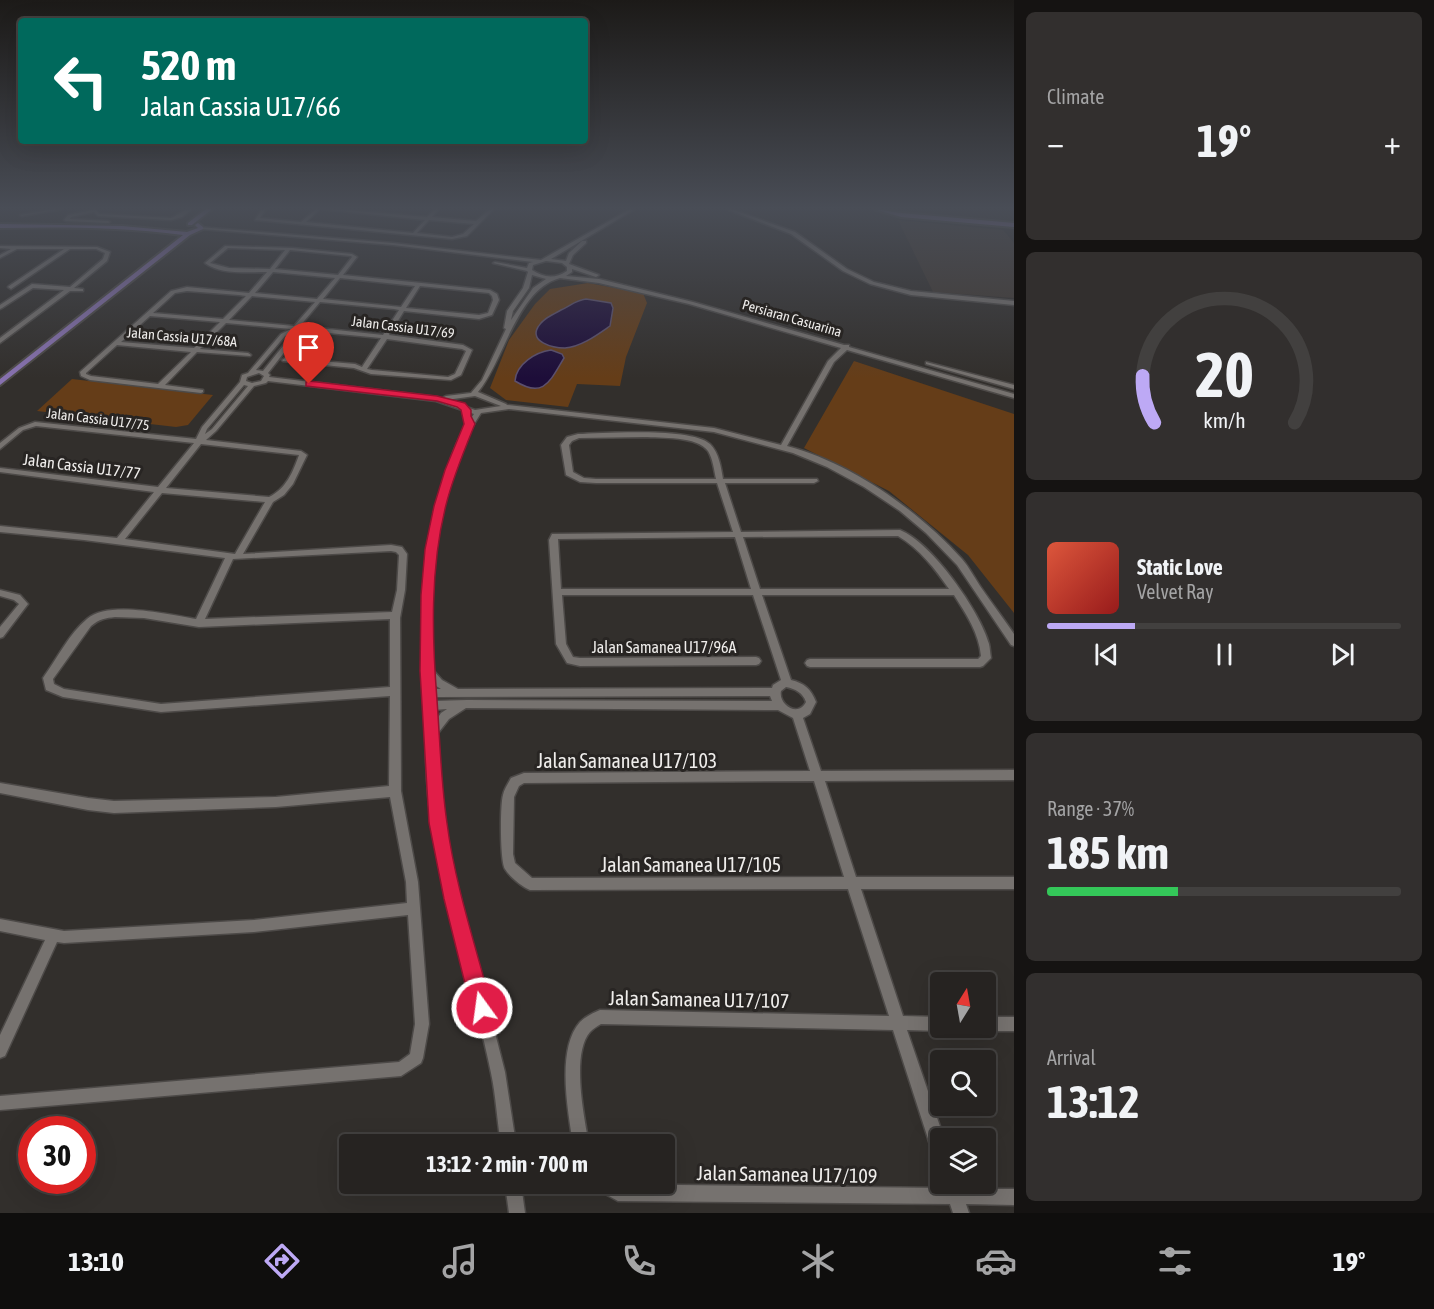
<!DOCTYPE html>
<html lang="en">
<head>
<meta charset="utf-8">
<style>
  :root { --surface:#262321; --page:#322f2e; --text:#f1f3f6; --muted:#a4a4a5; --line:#42403f; --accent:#bda9f5 }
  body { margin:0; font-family:"Asap Condensed",sans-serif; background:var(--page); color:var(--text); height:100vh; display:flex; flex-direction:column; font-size:22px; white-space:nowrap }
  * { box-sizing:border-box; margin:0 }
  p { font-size:20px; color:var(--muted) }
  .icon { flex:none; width:33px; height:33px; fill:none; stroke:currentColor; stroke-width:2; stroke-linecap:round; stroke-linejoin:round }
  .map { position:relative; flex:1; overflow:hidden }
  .details { display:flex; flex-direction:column; gap:12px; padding:12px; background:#151312; width:420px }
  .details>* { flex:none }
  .guide { position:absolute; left:18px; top:18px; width:570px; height:126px; border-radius:6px; box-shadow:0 6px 24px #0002,0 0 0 2px var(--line); background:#00695c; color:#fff; overflow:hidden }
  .needle { width:39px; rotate:11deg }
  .buttons { position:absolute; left:930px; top:972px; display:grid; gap:12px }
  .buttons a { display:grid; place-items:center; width:66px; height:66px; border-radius:6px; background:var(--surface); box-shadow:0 6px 24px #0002,0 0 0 2px var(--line); font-size:30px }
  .speed { position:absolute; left:18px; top:1116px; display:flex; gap:12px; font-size:30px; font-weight:700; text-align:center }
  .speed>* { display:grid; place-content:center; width:78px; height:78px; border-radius:50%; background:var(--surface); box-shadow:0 6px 24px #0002,0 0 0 2px var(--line); line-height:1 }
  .speed .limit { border:9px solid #d22; background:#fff; color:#111 }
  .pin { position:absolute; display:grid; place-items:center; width:51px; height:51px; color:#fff; margin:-62px -26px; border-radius:50% 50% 50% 0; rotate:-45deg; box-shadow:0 0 6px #0007 }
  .pin .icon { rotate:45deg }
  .me { position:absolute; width:66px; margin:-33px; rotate:346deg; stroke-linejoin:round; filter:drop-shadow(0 0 4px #0008) }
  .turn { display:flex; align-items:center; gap:21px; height:126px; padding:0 24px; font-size:27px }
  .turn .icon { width:78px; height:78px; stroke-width:2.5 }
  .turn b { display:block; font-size:42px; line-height:51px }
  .big { font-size:45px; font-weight:700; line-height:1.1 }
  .details .tile { flex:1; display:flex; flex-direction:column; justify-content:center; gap:9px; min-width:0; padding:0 21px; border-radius:9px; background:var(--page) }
  .details .dial { align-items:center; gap:0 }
  .dial svg { height:156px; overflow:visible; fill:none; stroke:var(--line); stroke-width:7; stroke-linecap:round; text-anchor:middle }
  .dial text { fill:var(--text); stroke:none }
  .song { display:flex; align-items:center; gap:18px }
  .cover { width:72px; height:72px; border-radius:9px; background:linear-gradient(135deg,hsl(10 70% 55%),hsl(0 70% 35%)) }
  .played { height:6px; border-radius:3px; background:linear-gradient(90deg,var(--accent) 25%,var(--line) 25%) }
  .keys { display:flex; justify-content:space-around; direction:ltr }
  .heat { display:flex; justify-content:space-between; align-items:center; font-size:33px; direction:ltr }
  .charge { height:9px; border-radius:4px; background:linear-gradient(90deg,#34c759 37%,var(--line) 0) }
  .trip { position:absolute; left:339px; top:1134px; width:336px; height:60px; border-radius:6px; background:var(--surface); box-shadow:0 6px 24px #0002,0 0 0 2px var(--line); font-weight:700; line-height:60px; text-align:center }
  .menu { display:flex; height:96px; justify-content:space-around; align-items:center; background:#0f0e0d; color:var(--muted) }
  .menu .icon { width:42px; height:42px }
  .menu .on { color:var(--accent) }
  .menu b { font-size:27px; color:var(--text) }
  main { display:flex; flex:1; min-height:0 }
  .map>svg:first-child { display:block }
  .built { fill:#403831 }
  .green { fill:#653d18 }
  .water { fill:#1d0d39; stroke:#5c506e; stroke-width:1.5 }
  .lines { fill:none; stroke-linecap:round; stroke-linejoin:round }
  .minor-casing { stroke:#4d4a48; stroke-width:3 }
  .major-casing { stroke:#4d4a48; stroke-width:4 }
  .minor { fill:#76726f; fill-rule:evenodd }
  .major { fill:#8771af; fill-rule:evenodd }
  .route { fill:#e11d48; stroke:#92132f; stroke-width:1.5 }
  .labels { text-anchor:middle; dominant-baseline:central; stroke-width:6; stroke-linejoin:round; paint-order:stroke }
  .far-street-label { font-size:14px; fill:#efedeb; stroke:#282523 }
  .street-label { font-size:16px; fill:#efedeb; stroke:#282523 }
  .near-street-label { font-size:20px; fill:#efedeb; stroke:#282523 }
</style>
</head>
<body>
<main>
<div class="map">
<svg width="1014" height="1213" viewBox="0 0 1014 1213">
  <rect width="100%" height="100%" fill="#322f2c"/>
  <path class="built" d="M 898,220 L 1003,230 L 1014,243 L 1014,298 L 933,292 Z"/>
  <g class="green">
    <path d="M 588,283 L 643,293 L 647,303 L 626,357 L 620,386 L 577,384 L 568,407 L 506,400 L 490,388 L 509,340 L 535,304 L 550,289 Z"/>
    <path d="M 854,361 L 1014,414 L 1014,613 L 968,555 L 889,491 L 804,448 Z"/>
    <path d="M 72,379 L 213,395 L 188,425 L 176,427 L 37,411 Z"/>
  </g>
  <g class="water">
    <path d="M 586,299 L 611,303 L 613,308 L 610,326 C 597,335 581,347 565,348 C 553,348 529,342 538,327 C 543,318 553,315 561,310 C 570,306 576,300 586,299 Z"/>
    <path d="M 551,350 L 562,354 L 564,358 C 550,381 544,399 515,381 C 516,364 536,352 551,350 Z"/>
  </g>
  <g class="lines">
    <g class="minor-casing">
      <g id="minor">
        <path d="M 55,209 L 63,209 L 22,216 L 20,215 Z"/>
        <path d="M 92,209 L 96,209 L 99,214 L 171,218 C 178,215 185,208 192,209 L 182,217 L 171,220 L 98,216 L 94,212 L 71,217 L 70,219 L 108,221 L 110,222 L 108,223 L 66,221 L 64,220 L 68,215 L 93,210 Z"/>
        <path d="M 262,209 L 266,209 L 260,218 L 301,222 L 316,209 L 320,209 L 306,222 L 413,233 L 425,220 L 321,209 L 334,209 L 427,217 L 435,209 L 439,209 L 432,217 L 476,221 L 490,209 L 494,209 L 467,236 L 452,239 L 255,220 ZM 429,220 L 474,224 L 463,234 L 452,237 L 417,233 Z"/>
        <path d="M 630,209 L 635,209 L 551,259 L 566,261 L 569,253 L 582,241 L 586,241 L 586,243 L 573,255 L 569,264 L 599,275 L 596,277 L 572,269 L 572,272 L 566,276 L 599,279 L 693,302 L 844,345 L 849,345 L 849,347 L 1014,394 L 1014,398 L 847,350 L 834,362 L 787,446 C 851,463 918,510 962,559 C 969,567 974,577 980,586 C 991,602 1003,618 1014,634 L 1014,646 L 1011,645 L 957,565 L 926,533 L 900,511 L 864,487 L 827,467 L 793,453 L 714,432 L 509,409 L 481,413 C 433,484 429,586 433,670 L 442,680 L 458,689 L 772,688 L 773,685 L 781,680 L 753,595 L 562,595 L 566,644 L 573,657 L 580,658 L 756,657 L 759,658 L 761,661 L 759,664 L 756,665 L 580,666 L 567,663 L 556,644 L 549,540 L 552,534 L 733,532 L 717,483 L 596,483 L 580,482 L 566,475 L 561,445 L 567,437 L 578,434 C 604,433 692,427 710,444 C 719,453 721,467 723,479 L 817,479 L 818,481 L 814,483 L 725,483 L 741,532 L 900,530 C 932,543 980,611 989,644 C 990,648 990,653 991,658 L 983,666 L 980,667 L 810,667 L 807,666 L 805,663 L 807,660 L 810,659 L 978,659 L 981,656 C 979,633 966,614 954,595 L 762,595 L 791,680 C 804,683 811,689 816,702 L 810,714 L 803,718 L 821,771 L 1014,770 L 1014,780 L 825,781 L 856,877 L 1014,877 L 1014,889 L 861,889 L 903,1016 L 940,1017 L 940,1028 L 945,1028 L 940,1031 L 907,1030 L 944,1138 L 940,1138 L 940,1158 L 935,1156 L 932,1151 L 893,1030 L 601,1024 C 597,1026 593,1029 590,1032 C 571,1054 584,1117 589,1144 L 573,1144 C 568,1111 556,1049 580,1022 C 585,1017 593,1013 600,1010 L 889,1016 L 848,889 L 530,890 C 522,887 510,877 505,869 C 500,861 500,805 503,795 C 504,789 508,784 511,778 L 524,773 L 810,771 L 793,718 L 778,710 L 466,708 L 449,719 L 435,737 L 439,793 L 450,856 L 505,1072 L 516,1144 L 501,1144 C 497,1121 496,1096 491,1073 C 474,990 446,909 432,826 C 425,784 426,741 424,699 C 421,623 422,544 447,471 C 453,451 461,430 474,414 L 436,401 L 268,381 L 266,383 L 254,386 L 216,431 L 206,440 L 301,451 L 307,455 L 293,484 L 284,495 L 273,502 L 243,554 L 391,545 L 402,547 L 407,554 L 405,590 L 400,618 L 401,791 L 418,882 L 429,1024 L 423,1058 L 421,1063 L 401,1076 L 0,1110 L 0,1096 L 399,1062 L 410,1054 L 415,1024 L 408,915 L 254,932 L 64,943 L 57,942 L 5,1056 L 0,1058 L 0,1035 L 45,940 L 0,931 L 0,919 L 64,931 L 254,920 L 407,903 L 406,882 L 390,797 L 276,807 L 114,813 L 88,810 L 0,793 L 0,783 L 88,798 L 114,801 L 276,797 L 389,786 L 390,696 L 161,712 L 63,697 L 46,690 L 43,678 L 45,675 C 58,657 69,634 87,619 C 109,600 169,615 196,619 L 225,558 L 84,540 L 0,532 L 0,526 L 117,538 L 154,492 L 0,472 L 0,468 L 158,487 L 194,443 L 36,426 L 23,430 L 0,449 L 0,443 L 19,428 L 35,422 L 196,439 L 202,427 L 240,382 L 242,375 L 248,373 L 281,334 L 291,329 L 226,323 L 200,349 L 248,353 L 251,355 L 250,356 L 197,352 L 165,385 L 203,390 L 203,392 L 201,393 L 90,380 L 81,376 L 80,372 L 171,291 L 187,287 L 249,293 L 267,272 C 247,272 221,275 205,263 L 225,246 L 292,248 L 352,254 L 357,257 L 343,275 L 490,290 L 497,294 L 499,300 L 492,315 L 479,319 L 404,311 L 389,335 L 463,345 L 472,350 L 461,375 L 451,380 L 371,374 L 354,368 L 283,361 L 282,360 L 285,358 L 355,364 L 362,367 L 381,338 L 297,330 L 295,332 L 297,336 L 268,373 L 270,375 L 269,377 L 437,397 L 443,399 L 444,397 L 446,396 L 471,393 L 482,380 L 506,329 L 504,328 L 507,311 L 523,288 L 528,272 L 527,271 L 493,263 L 495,262 L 527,268 L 529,263 L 533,262 L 393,245 L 201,229 L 199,227 L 393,243 L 541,260 ZM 228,248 L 285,250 L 270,269 L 229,268 L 210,263 ZM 290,250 L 351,256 L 352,257 L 338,275 L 275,269 ZM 546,261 L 562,263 L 567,267 L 567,271 C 555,279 544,278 532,270 L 533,265 ZM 273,272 L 335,278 L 317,299 L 255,293 ZM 532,275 L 546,279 L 533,288 L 511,320 L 513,311 L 529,288 ZM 340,278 L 415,286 L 401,307 L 323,299 ZM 560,278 L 599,283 L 689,304 L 841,348 L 828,361 L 781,445 L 714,428 L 507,405 L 506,404 L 478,392 C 504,361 517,289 560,278 ZM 420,286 L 489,293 L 492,296 L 493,300 L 488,313 L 479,315 L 406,308 ZM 187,291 L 239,295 L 246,296 L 223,319 L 153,313 L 175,293 ZM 252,296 L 315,302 L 294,326 L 229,320 ZM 320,302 L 394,309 L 399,310 L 383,335 L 300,326 ZM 150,316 L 220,322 L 194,348 L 121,342 ZM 290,334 L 291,336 L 263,371 L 256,370 L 285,336 ZM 387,339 L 462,349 L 466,351 L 455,374 L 448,377 L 372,370 L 367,369 ZM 117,345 L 191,352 L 158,384 L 91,376 L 86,374 L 86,373 ZM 259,373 L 264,376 L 261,381 L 252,383 L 246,381 L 247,377 ZM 244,385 L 248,386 L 212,429 L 205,434 L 207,429 ZM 475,396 L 501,406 L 475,410 L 446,400 ZM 644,437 C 660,438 698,436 708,451 C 713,459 714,470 716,479 L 596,479 L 584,478 L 573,472 L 569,445 L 572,441 L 579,438 ZM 201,444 L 299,455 C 293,472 286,489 269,497 L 166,488 ZM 162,493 L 265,502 L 235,554 L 125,539 ZM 898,536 C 920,549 935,569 949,589 L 760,589 L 743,537 ZM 735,537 L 751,589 L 561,589 L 558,539 ZM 391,551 L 396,552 L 399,555 L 397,590 L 392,612 L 205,619 L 233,559 ZM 115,617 L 144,618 L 199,627 L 390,619 L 390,687 L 161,704 L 64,689 L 54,684 L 53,679 L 91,626 C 99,619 106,618 115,617 ZM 433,684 L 441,689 L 434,689 ZM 786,687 C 796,689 803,693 806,702 C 798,718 778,704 781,691 ZM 770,696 L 772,701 L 467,700 L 434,701 L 434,697 ZM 447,709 L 441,713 L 435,722 L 434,710 ZM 814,781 L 844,877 L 532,878 L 515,863 L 513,854 L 514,797 L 519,786 L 524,783 Z"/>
        <path d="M 726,209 L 731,209 L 795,232 L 847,269 L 874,282 L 911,291 L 1014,301 L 1014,305 L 911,295 L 870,284 L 843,271 L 791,234 Z"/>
        <path d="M 0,246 L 97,247 L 110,252 L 107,261 L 74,288 L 83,289 L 83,291 L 70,291 L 0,343 L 0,338 L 64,290 L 33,288 L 2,308 L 0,309 L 0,305 L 32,284 L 70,287 L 103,259 L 105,253 L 96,249 L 70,249 L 11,289 L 8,287 L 9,286 L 64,249 L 17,249 L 0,258 L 0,255 L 11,249 L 0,248 Z"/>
        <path d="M 926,362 L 1014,385 L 1014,389 L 926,364 Z"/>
        <path d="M 0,590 L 20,595 L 28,604 L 3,637 L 0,638 L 0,627 L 19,604 L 14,600 L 0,596 Z"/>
        <path d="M 986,1017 L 1014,1017 L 1014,1031 L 986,1031 L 981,1029 L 981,1028 L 986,1028 Z"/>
        <path d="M 505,1184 L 521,1184 L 525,1213 L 509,1213 Z"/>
        <path d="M 596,1184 L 945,1188 L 943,1184 L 959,1184 L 960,1189 L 1014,1189 L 1014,1205 L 966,1204 L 969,1213 L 953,1213 L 950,1204 L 618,1201 L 598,1190 Z"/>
      </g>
    </g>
    <g class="major-casing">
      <g id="major">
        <path d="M 206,209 L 212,209 L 192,225 L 188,225 L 188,223 Z"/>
        <path d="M 874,209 L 901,213 L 1014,223 L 1014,227 L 901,217 Z"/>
        <path d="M 198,223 L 203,227 L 203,229 L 190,235 L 0,385 L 0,379 L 183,235 C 122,227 61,227 0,228 L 0,224 L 122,226 L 187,232 L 198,228 L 195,225 Z"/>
      </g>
    </g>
    <use href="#minor" class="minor"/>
    <use href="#major" class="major"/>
  </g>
  <linearGradient id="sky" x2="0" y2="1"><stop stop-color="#1c1a18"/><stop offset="0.55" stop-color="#494d56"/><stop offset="1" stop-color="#494d56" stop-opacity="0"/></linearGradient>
  <rect width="1014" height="378" fill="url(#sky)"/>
  <path class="route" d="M 309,381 L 437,396 L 465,403 L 471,410 L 471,416 L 475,424 C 464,451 453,477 446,505 C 430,568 432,636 437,700 C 440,741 441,782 447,823 C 455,885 476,947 492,1008 L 489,1016 L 482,1019 L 474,1016 L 471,1008 L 444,899 L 429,823 L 420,671 L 421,595 L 425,549 L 434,506 L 445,470 L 464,424 L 461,410 L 457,407 L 437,401 L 306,386 L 306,382 Z"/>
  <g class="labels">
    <g class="far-street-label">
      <text transform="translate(792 318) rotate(16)">Persiaran Casuarina</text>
      <text transform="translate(403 327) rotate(7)">Jalan Cassia U17/69</text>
      <text transform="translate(182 337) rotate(5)">Jalan Cassia U17/68A</text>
      <text transform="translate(98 419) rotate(7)">Jalan Cassia U17/75</text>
    </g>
    <g class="street-label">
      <text transform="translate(82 466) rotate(7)">Jalan Cassia U17/77</text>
      <text x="664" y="647">Jalan Samanea U17/96A</text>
    </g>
    <g class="near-street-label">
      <text x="627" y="760">Jalan Samanea U17/103</text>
      <text x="691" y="864">Jalan Samanea U17/105</text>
      <text transform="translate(699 999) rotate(1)">Jalan Samanea U17/107</text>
      <text transform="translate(787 1174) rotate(1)">Jalan Samanea U17/109</text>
    </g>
  </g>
</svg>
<div class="buttons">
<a><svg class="needle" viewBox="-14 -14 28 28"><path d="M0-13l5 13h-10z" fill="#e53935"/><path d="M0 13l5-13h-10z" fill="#a4a4a5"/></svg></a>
<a><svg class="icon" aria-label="search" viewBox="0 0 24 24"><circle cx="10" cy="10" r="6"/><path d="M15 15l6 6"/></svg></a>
<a><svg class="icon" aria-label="layers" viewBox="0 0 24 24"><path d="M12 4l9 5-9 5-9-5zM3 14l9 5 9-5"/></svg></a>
</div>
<div class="speed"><div class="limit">30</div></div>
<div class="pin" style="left:309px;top:384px;background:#d93025"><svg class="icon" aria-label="arrive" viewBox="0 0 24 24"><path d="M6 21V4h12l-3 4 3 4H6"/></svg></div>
<svg class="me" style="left:482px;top:1008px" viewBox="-20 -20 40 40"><circle r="17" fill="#e11d48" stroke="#fff" stroke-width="3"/><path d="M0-11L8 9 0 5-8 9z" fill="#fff"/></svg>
<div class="trip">13:12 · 2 min · 700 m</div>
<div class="guide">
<div class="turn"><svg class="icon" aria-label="left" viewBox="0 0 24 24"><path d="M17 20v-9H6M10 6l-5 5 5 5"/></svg><div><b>520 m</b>Jalan Cassia U17/66</div></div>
</div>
</div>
<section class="details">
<div class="tile"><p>Climate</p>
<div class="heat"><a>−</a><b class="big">19°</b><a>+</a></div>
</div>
<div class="tile dial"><svg viewBox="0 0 100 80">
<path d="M14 69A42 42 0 1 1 86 69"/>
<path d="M14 69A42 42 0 0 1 8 45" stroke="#bda9f5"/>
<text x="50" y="56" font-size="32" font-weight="700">20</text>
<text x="50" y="72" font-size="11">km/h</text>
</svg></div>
<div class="tile">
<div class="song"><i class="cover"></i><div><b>Static Love</b><p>Velvet Ray</p></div></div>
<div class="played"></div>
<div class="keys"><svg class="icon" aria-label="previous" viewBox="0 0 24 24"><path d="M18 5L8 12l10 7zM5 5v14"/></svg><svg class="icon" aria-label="pause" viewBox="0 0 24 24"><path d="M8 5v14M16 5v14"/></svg><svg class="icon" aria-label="next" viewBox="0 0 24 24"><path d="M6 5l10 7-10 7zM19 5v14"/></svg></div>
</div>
<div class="tile"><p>Range · 37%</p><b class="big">185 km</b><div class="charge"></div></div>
<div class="tile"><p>Arrival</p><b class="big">13:12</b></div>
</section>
</main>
<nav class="menu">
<b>13:10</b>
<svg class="icon on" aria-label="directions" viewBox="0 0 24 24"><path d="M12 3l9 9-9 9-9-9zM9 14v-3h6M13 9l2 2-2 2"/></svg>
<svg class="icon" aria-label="music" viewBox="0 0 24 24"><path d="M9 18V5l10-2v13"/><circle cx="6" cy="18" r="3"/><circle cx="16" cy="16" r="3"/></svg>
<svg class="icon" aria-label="phone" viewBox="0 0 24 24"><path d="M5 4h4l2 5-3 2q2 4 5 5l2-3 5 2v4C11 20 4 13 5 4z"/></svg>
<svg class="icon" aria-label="climate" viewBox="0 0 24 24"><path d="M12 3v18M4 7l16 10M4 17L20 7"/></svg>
<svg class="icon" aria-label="car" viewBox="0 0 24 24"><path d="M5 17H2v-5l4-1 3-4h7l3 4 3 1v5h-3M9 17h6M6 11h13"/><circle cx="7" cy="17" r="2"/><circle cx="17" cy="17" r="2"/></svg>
<svg class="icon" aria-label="filters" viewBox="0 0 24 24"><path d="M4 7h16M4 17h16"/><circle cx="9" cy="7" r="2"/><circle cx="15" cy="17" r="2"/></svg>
<b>19°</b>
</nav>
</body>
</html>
